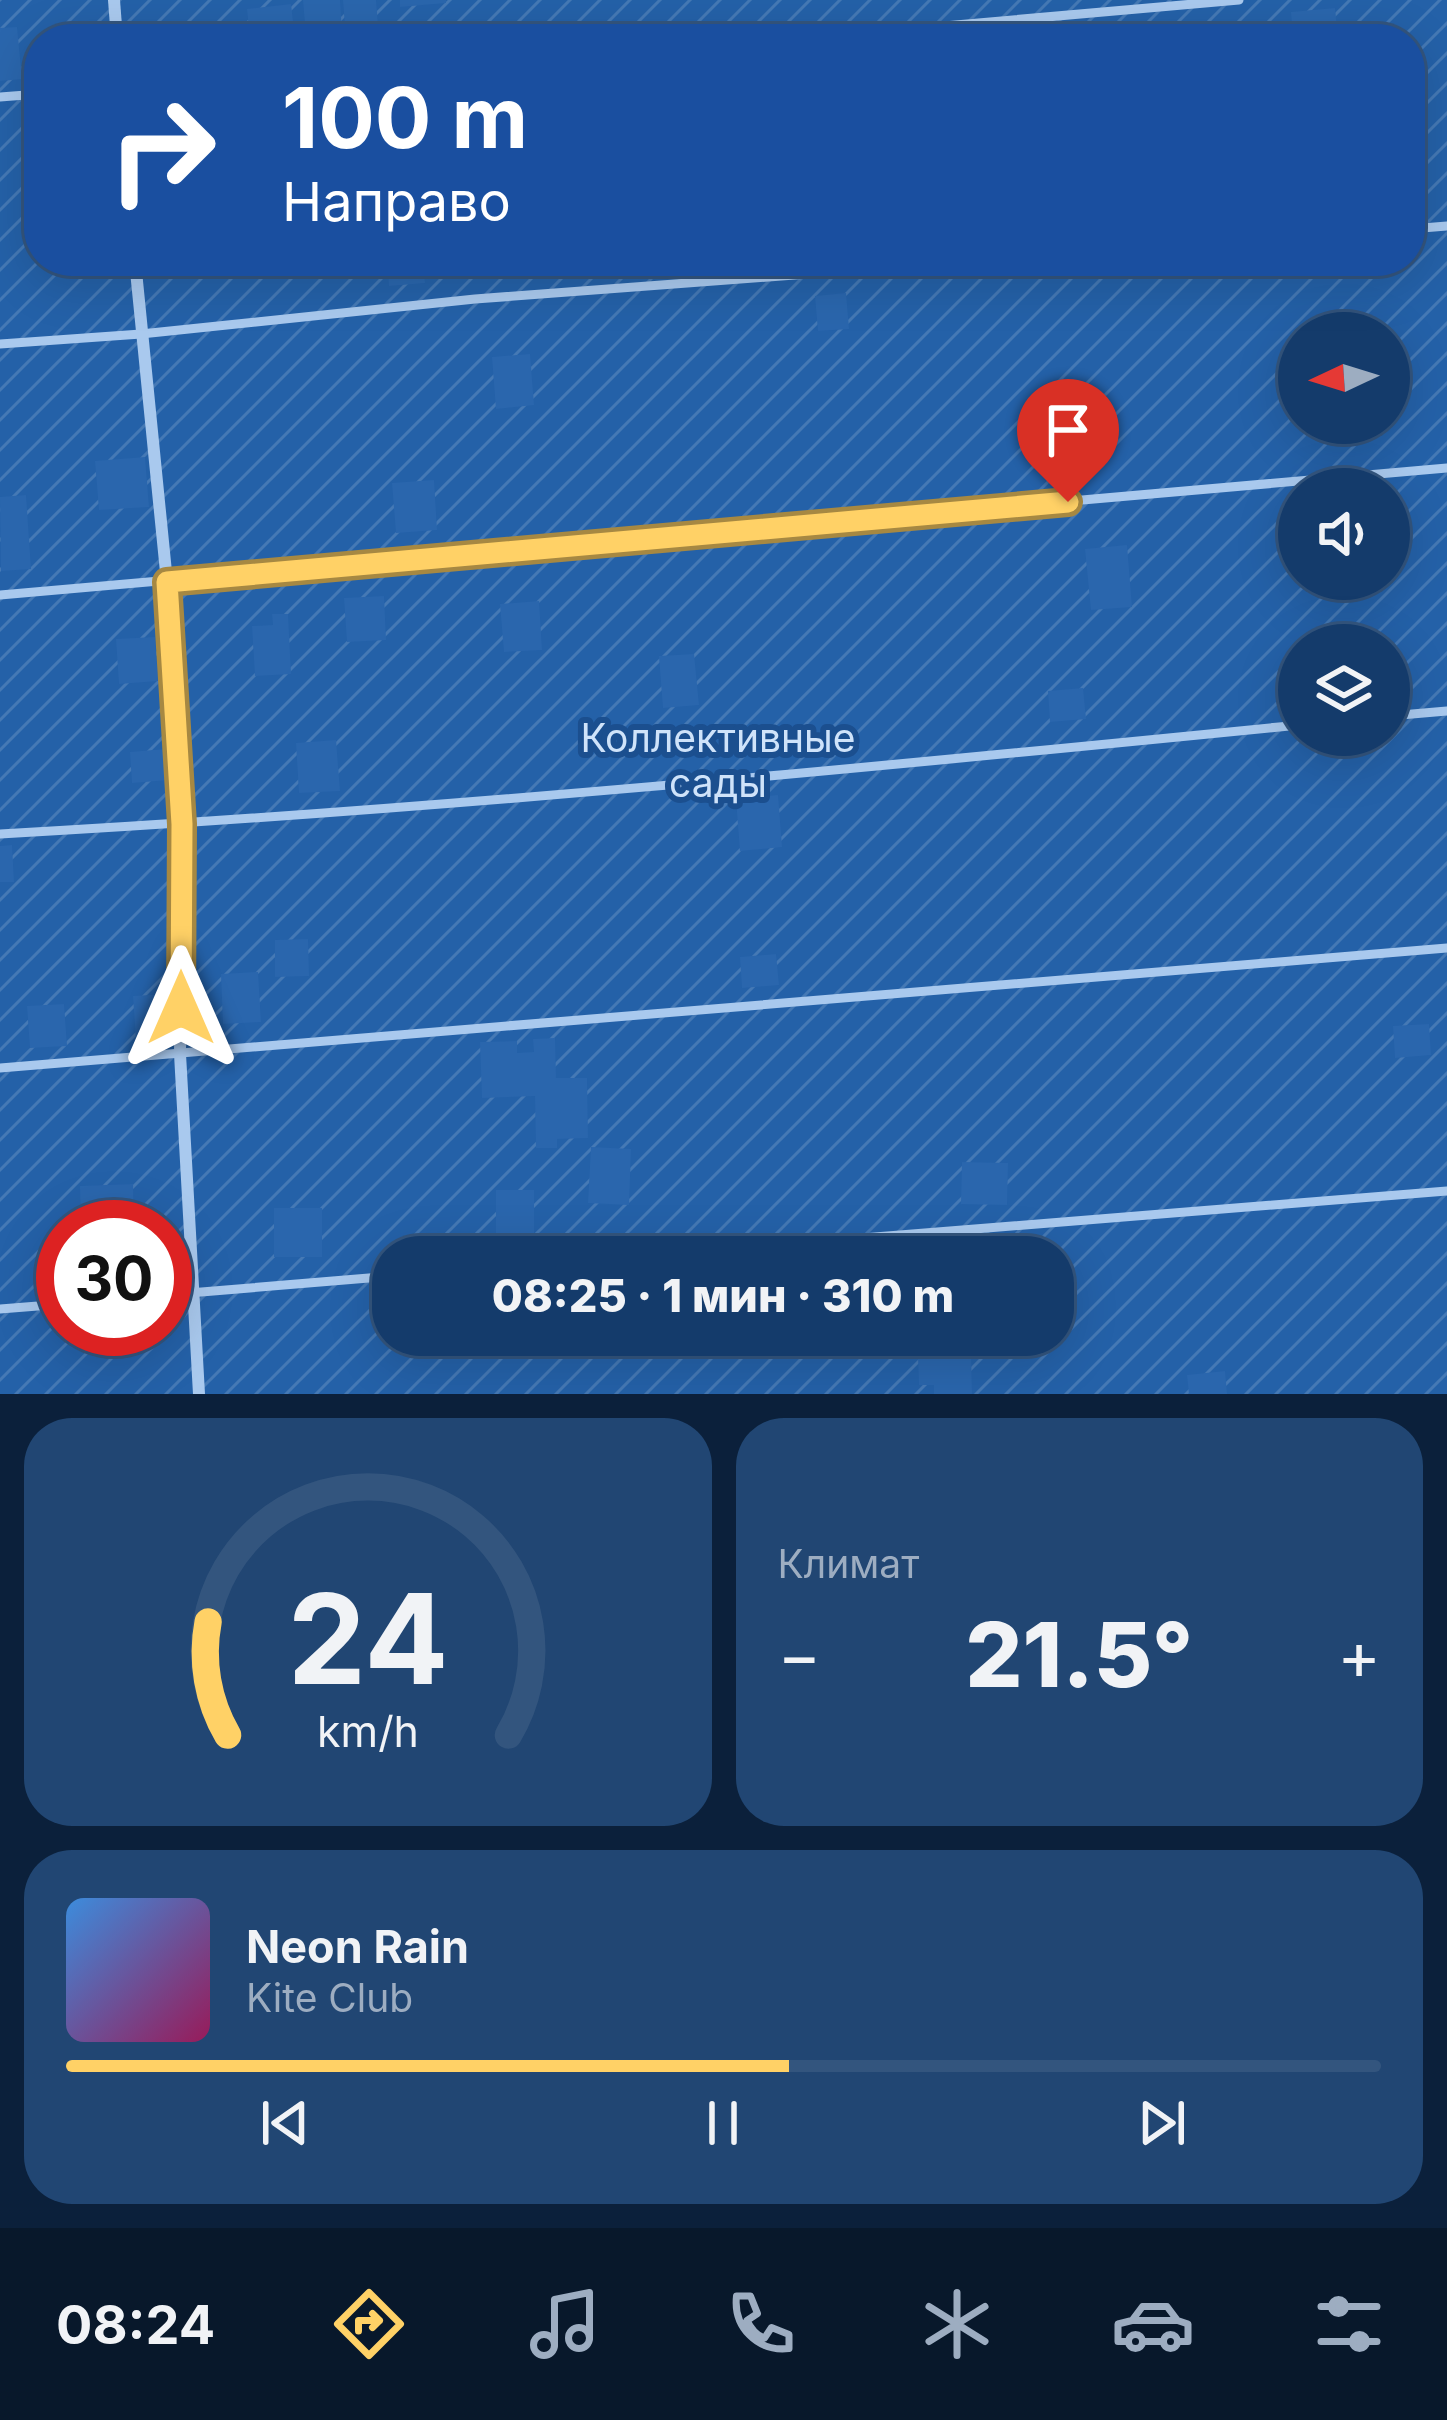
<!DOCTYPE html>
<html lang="ru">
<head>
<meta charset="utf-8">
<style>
  :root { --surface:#143b6b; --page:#214673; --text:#f1f3f6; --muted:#9dadc1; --line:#33557e; --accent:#ffd166 }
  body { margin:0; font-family:Inter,sans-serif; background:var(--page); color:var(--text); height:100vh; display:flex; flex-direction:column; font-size:45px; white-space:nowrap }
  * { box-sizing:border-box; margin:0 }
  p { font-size:39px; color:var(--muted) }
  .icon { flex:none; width:66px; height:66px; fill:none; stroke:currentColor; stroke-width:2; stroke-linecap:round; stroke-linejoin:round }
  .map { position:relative; height:1394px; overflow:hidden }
  .details { display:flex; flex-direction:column; gap:24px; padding:24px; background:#0b203b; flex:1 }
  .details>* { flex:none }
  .hud { position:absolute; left:24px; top:24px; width:1401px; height:252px; border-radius:48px; box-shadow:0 12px 48px #0002,0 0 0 3px var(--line); background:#1a4fa0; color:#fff; overflow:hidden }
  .needle { width:78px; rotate:266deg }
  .controls { position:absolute; left:1278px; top:312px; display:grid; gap:24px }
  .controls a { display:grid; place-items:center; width:132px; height:132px; border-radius:50%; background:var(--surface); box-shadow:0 12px 48px #0002,0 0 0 3px var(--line); font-size:60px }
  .speed { position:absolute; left:36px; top:1200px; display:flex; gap:24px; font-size:60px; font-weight:700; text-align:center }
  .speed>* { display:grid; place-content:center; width:156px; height:156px; border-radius:50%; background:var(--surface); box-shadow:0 12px 48px #0002,0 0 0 3px var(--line); line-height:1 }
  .speed .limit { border:18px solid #d22; background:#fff; color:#111 }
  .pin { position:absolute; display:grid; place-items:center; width:102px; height:102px; color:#fff; margin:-123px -51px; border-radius:50% 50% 50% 0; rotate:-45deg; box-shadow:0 0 12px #0007 }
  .pin .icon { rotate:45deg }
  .me { position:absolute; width:132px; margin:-66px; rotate:0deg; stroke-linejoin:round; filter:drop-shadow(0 0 9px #0008) }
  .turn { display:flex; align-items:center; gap:42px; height:252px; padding:0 60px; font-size:54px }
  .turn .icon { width:156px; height:156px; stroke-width:2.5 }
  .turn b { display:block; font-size:84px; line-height:102px }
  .big { font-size:90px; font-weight:800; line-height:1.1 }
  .details .widget { flex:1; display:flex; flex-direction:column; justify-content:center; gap:18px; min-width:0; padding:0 42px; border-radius:48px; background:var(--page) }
  .details .dial { align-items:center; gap:0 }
  .dial svg { height:312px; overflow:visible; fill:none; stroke:var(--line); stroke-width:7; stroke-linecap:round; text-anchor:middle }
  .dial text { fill:var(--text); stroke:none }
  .song { display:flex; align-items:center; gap:36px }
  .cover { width:144px; height:144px; border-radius:18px; background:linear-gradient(135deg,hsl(210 70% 55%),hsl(330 70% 35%)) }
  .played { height:12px; border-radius:6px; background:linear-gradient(90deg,var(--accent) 55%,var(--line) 55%) }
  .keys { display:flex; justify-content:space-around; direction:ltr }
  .heat { display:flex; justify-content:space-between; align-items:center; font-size:66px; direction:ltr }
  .details .tiles { flex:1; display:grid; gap:24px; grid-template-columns:1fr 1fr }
  .widget:last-child { grid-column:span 2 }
  .trip { position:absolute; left:372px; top:1236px; width:702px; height:120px; border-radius:48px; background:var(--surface); box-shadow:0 12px 48px #0002,0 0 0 3px var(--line); font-weight:800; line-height:120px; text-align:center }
  .dock { display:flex; height:192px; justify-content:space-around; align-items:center; background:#08182b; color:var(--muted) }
  .dock .icon { width:84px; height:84px }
  .dock .selected { color:var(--accent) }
  .dock b { font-size:54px; color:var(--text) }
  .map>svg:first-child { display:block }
  .garden { fill:url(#garden-furrows); fill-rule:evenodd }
  .building { fill:#2a66ad }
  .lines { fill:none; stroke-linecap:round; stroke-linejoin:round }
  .service { stroke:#a9c9ee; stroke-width:9 }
  .minor { stroke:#a9c9ee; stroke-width:12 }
  .route-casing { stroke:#a68842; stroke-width:30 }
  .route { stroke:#ffd166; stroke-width:21 }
  .labels { text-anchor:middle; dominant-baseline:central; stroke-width:12; stroke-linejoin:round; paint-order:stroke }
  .park-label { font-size:39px; fill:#cfe3fa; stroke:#1b4f8f }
</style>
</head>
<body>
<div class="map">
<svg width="1447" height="1394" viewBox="0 0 1447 1394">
  <defs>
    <pattern id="garden-furrows" width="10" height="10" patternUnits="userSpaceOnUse" patternTransform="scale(3)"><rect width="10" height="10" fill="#2461a8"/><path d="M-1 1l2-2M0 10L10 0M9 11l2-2" fill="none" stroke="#4579b5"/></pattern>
  </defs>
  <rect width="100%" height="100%" fill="#1b4f8f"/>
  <path class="garden" d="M 0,0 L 1447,0 L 1447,1394 L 0,1394 ZM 39,39 L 1410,39 L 1410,261 L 39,261 ZM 1299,333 L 1389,333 L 1389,423 L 1299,423 ZM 1299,489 L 1389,489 L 1389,579 L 1299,579 ZM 1299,645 L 1389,645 L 1389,735 L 1299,735 ZM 63,1227 L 165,1227 L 165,1329 L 63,1329 ZM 393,1257 L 1053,1257 L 1053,1335 L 393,1335 Z"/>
  <g class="building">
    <path d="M 303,0 L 340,0 L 342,34 L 306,36 Z"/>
    <path d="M 343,0 L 376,0 L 379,39 L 346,39 Z"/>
    <path d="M 400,0 L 446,0 L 446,3 L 400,7 Z"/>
    <path d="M 291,4 L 295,39 L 250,39 L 247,9 Z"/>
    <path d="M 1335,8 L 1338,39 L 1293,39 L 1291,12 Z"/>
    <path d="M 17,27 L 22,79 L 0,81 L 0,28 Z"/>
    <path d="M 387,261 L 423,261 L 425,283 L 389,286 Z"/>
    <path d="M 846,293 L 849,329 L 818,331 L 815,296 Z"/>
    <path d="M 530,354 L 534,405 L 496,409 L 492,357 Z"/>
    <path d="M 145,457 L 149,507 L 99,510 L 95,461 Z"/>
    <path d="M 434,480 L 437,530 L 396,533 L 392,483 Z"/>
    <path d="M 26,495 L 31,569 L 1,571 L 0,497 Z"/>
    <path d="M 1127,545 L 1132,607 L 1091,610 L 1085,549 Z"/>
    <path d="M 384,596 L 386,640 L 347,642 L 344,598 Z"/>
    <path d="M 539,601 L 542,650 L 504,652 L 500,604 Z"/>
    <path d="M 272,614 L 288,614 L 291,674 L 255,676 L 252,626 L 273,625 Z"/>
    <path d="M 155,637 L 158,681 L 119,684 L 116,639 Z"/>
    <path d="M 694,654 L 699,705 L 663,708 L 659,656 Z"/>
    <path d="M 1083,688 L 1086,719 L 1050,722 L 1048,691 Z"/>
    <path d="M 336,740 L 340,791 L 299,793 L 296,743 Z"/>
    <path d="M 166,749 L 169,780 L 132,783 L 130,752 Z"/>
    <path d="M 778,795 L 782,847 L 740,851 L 736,799 Z"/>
    <path d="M 12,845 L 14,882 L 0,882 L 0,846 Z"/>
    <path d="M 308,939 L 309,976 L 275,977 L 275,940 Z"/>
    <path d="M 776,954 L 779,985 L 742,988 L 740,957 Z"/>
    <path d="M 258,972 L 261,1022 L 223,1024 L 221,974 Z"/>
    <path d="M 169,994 L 171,1038 L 136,1040 L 133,996 Z"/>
    <path d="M 64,1004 L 67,1046 L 30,1048 L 27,1006 Z"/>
    <path d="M 1429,1024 L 1431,1055 L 1395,1058 L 1393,1026 Z"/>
    <path d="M 555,1038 L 556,1078 L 587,1078 L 588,1138 L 557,1139 L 557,1148 L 536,1148 L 535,1096 L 482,1098 L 480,1042 L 517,1041 L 517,1053 L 534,1052 L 533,1039 Z"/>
    <path d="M 591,1147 L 631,1149 L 629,1205 L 588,1203 Z"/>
    <path d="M 962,1162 L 1008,1163 L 1007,1205 L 961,1204 Z"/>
    <path d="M 133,1184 L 134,1227 L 81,1227 L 80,1186 Z"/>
    <path d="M 496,1190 L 534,1190 L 534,1239 L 496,1240 Z"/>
    <rect x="274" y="1208" width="48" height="49"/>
    <path d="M 971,1354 L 972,1394 L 934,1394 L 934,1385 L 919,1385 L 918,1356 Z"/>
    <path d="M 1225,1371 L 1227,1394 L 1189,1394 L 1187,1375 Z"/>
  </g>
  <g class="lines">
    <g class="service">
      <path d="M 796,39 L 1239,0"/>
      <path d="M 0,97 L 39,94"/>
      <path d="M 1410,229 L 1447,226"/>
      <path d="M 0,344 L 141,334 L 475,299 L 980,261"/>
      <path d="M 0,595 L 1447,468"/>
      <path d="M 1389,716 L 1447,711"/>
      <path d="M 0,834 C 434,810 867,768 1299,725"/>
      <path d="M 0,1068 L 1447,948"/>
      <path d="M 627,1257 L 1447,1191"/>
      <path d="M 165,1295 L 393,1276"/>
      <path d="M 0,1309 L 63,1304"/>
    </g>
    <g class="minor">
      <path d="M 114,0 L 117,39"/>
      <path d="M 135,261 L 167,582 L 182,824 L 180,1054 L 199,1394"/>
    </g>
  </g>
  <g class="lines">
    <g class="route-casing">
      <path id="route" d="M 181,1008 L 182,824 L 167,582 L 1068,502"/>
    </g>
    <use href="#route" class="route"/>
  </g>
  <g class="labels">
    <g class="park-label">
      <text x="718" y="737">Коллективные<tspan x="718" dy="45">сады</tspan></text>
    </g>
  </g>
</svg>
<div class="controls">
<a><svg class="needle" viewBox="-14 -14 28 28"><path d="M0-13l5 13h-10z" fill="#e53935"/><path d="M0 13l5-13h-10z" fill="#9dadc1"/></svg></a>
<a><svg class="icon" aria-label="sound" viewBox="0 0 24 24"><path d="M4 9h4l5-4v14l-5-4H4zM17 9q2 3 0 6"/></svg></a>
<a><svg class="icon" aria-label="layers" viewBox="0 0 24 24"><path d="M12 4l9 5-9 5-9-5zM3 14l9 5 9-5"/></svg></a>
</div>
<div class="speed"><div class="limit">30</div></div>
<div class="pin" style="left:1068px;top:502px;background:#d93025"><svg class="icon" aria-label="arrive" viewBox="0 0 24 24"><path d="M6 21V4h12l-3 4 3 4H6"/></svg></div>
<svg class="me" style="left:181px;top:1008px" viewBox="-20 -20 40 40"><path d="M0-17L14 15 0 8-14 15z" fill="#ffd166" stroke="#fff" stroke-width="4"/></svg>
<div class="trip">08:25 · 1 мин · 310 m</div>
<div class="hud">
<div class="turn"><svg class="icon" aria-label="right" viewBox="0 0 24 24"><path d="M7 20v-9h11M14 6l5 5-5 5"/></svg><div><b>100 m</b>Направо</div></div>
</div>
</div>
<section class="details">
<div class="tiles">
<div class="widget dial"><svg viewBox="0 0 100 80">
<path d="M14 69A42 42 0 1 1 86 69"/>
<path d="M14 69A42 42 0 0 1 9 40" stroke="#ffd166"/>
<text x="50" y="56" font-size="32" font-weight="700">24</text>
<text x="50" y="72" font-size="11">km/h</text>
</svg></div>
<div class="widget"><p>Климат</p>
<div class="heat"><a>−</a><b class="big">21.5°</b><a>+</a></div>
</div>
<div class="widget">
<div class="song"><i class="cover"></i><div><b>Neon Rain</b><p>Kite Club</p></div></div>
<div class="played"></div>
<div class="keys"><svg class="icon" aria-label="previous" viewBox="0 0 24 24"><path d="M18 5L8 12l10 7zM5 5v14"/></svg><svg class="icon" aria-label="pause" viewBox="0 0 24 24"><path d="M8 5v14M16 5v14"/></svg><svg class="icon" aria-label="next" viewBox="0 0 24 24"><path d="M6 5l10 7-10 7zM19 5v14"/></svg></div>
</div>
</div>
</section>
<nav class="dock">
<b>08:24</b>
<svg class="icon selected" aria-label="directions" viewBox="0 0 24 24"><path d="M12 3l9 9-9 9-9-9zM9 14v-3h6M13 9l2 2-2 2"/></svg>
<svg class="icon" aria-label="music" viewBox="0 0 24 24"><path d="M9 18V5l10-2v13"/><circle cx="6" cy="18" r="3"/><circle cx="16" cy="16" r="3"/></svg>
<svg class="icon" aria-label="phone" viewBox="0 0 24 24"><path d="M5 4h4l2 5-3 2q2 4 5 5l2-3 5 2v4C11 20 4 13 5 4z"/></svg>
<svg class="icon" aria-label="climate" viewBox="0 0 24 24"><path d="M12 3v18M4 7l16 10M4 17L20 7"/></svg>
<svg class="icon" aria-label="car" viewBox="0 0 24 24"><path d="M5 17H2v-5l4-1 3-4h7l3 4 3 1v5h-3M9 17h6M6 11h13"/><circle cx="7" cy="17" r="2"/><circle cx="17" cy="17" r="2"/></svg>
<svg class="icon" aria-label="filters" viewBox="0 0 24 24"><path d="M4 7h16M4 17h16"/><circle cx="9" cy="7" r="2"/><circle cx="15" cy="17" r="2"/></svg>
</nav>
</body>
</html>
